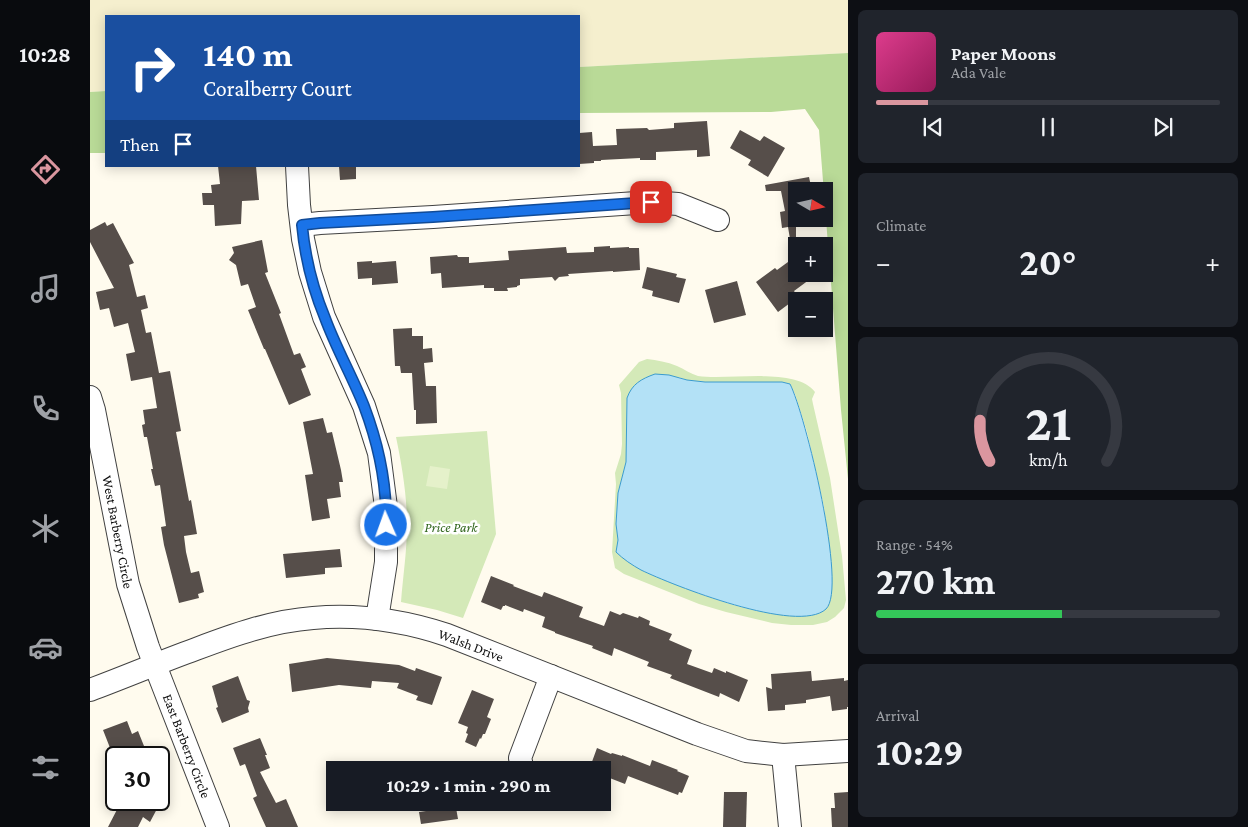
<!DOCTYPE html>
<html lang="en">
<head>
<meta charset="utf-8">
<style>
  :root { --surface:#171b24; --page:#20242c; --text:#f1f3f6; --muted:#9ea1a6; --line:#363941; --accent:#da969f }
  body { margin:0; font-family:"Crimson Pro",serif; background:var(--page); color:var(--text); height:100vh; display:flex; flex-direction:column; font-size:19px; white-space:nowrap }
  * { box-sizing:border-box; margin:0 }
  p { font-size:16px; color:var(--muted) }
  .icon { flex:none; width:28px; height:28px; fill:none; stroke:currentColor; stroke-width:2; stroke-linecap:round; stroke-linejoin:round }
  .map { position:relative; flex:1; overflow:hidden }
  .sheet { display:flex; flex-direction:column; gap:10px; padding:10px; background:#0d0f14; width:400px }
  .sheet>* { flex:none }
  .top-card { position:absolute; left:15px; top:15px; width:475px; height:152px; border-radius:0px; box-shadow:0 2px 12px #0003; background:#1a4fa0; color:#fff; overflow:hidden }
  .needle { width:32px; rotate:99deg }
  .tools { position:absolute; left:698px; top:182px; display:grid; gap:10px }
  .tools a { display:grid; place-items:center; width:45px; height:45px; border-radius:0px; background:var(--surface); box-shadow:0 2px 12px #0003; font-size:25px }
  .speed { position:absolute; left:15px; top:746px; display:flex; gap:10px; font-size:25px; font-weight:700; text-align:center }
  .speed>* { display:grid; place-content:center; width:65px; height:65px; border-radius:50%; background:var(--surface); box-shadow:0 2px 12px #0003; line-height:1 }
  .speed .limit { border:2px solid #111; border-radius:8px; background:#fff; color:#111 }
  .pin { position:absolute; display:grid; place-items:center; width:42px; height:42px; color:#fff; margin:-21px; border-radius:10px; box-shadow:0 2px 8px #0006 }
  .me { position:absolute; width:55px; margin:-28px; rotate:358deg; stroke-linejoin:round; filter:drop-shadow(0 0 4px #0008) }
  .turn { display:flex; align-items:center; gap:18px; height:105px; padding:0 15px; font-size:22px }
  .turn .icon { width:65px; height:65px; stroke-width:2.5 }
  .turn b { display:block; font-size:35px; line-height:42px }
  .then { display:flex; align-items:center; height:48px; padding:0 15px; background:#0003; gap:10px; font-size:19px }
  .big { font-size:38px; font-weight:700; line-height:1.1 }
  .sheet .widget { flex:1; display:flex; flex-direction:column; justify-content:center; gap:8px; min-width:0; padding:0 18px; border-radius:8px; background:var(--page) }
  .sheet .dial { align-items:center; gap:0 }
  .dial svg { height:130px; overflow:visible; fill:none; stroke:var(--line); stroke-width:7; stroke-linecap:round; text-anchor:middle }
  .dial text { fill:var(--text); stroke:none }
  .song { display:flex; align-items:center; gap:15px }
  .cover { width:60px; height:60px; border-radius:8px; background:linear-gradient(135deg,hsl(330 70% 55%),hsl(330 70% 35%)) }
  .played { height:5px; border-radius:2px; background:linear-gradient(90deg,var(--accent) 15%,var(--line) 15%) }
  .keys { display:flex; justify-content:space-around; direction:ltr }
  .heat { display:flex; justify-content:space-between; align-items:center; font-size:28px; direction:ltr }
  .charge { height:8px; border-radius:4px; background:linear-gradient(90deg,#34c759 54%,var(--line) 0) }
  .trip { position:absolute; left:236px; top:761px; width:285px; height:50px; border-radius:0px; background:var(--surface); box-shadow:0 2px 12px #0003; font-weight:700; line-height:50px; text-align:center }
  main { display:flex; flex:1; min-height:0 }
  .tabs { display:flex; flex-direction:column; width:90px; justify-content:space-around; align-items:center; background:#090b0e; color:var(--muted) }
  .tabs .icon { width:35px; height:35px }
  .tabs .current { color:var(--accent) }
  .tabs b { font-size:22px; color:var(--text) }
  .map>svg:first-child { display:block }
  .farmland { fill:#f5efce }
  .green { fill:#d4e9b8; fill-rule:evenodd }
  .forest { fill:#b9da97 }
  .pitch { fill:#e5f1ca }
  .water { fill:#b3e1f6; stroke:#3a9bce }
  .building { fill:#564e4a }
  .lines { fill:none; stroke-linecap:round; stroke-linejoin:round }
  .minor-casing { stroke:#414141; stroke-width:24 }
  .minor { stroke:#fff; stroke-width:22 }
  .route-casing { stroke:#114b97; stroke-width:12 }
  .route { stroke:#1a73e8; stroke-width:9 }
  .labels { text-anchor:middle; dominant-baseline:central; stroke-width:5; stroke-linejoin:round; paint-order:stroke }
  .park-label { font-size:14px; font-style:italic; fill:#31661d; stroke:#fff }
  .street-label { font-size:14px; fill:#0e0e0e; stroke:#fff }
</style>
</head>
<body>
<main>
<nav class="tabs">
<b>10:28</b>
<svg class="icon current" aria-label="directions" viewBox="0 0 24 24"><path d="M12 3l9 9-9 9-9-9zM9 14v-3h6M13 9l2 2-2 2"/></svg>
<svg class="icon" aria-label="music" viewBox="0 0 24 24"><path d="M9 18V5l10-2v13"/><circle cx="6" cy="18" r="3"/><circle cx="16" cy="16" r="3"/></svg>
<svg class="icon" aria-label="phone" viewBox="0 0 24 24"><path d="M5 4h4l2 5-3 2q2 4 5 5l2-3 5 2v4C11 20 4 13 5 4z"/></svg>
<svg class="icon" aria-label="climate" viewBox="0 0 24 24"><path d="M12 3v18M4 7l16 10M4 17L20 7"/></svg>
<svg class="icon" aria-label="car" viewBox="0 0 24 24"><path d="M5 17H2v-5l4-1 3-4h7l3 4 3 1v5h-3M9 17h6M6 11h13"/><circle cx="7" cy="17" r="2"/><circle cx="17" cy="17" r="2"/></svg>
<svg class="icon" aria-label="filters" viewBox="0 0 24 24"><path d="M4 7h16M4 17h16"/><circle cx="9" cy="7" r="2"/><circle cx="15" cy="17" r="2"/></svg>
</nav>
<div class="map">
<svg width="758" height="827" viewBox="0 0 758 827">
  <rect width="100%" height="100%" fill="#fffbee"/>
  <path class="farmland" d="M 0,0 L 758,0 L 758,53 L 489,67 L 489,16 L 16,16 L 16,91 L 0,92 Z"/>
  <g class="green">
    <path d="M 557,359 C 567,360 577,362 587,366 C 594,369 601,374 608,376 C 638,381 706,366 725,392 L 722,399 L 723,404 L 740,478 L 752,556 L 756,600 L 754,608 L 745,617 L 737,622 L 723,625 L 701,625 L 682,623 L 636,612 L 609,604 L 534,574 L 525,568 L 522,552 L 526,484 L 525,473 L 531,454 L 532,444 L 531,393 L 529,385 L 549,362 ZM 588,377 L 597,380 L 615,382 L 692,382 L 700,384 L 705,394 L 717,432 L 734,507 L 742,575 L 728,614 C 677,620 627,601 580,582 C 570,578 557,574 549,568 C 541,562 534,554 527,547 L 528,540 L 526,524 L 528,493 L 536,462 L 537,398 Z"/>
    <path d="M 397,431 L 406,534 L 373,618 L 347,610 L 311,602 C 313,576 317,551 317,525 C 317,495 312,466 306,437 Z"/>
  </g>
  <g class="forest">
    <path d="M 758,53 L 758,479 L 751,410 L 729,130 L 715,109 L 681,112 L 489,113 L 489,67 Z"/>
    <path d="M 16,91 L 16,153 L 0,153 L 0,92 Z"/>
  </g>
  <path class="pitch" d="M 340,466 L 360,469 L 357,489 L 336,486 Z"/>
  <path class="water" d="M 565,374 L 579,375 L 597,380 L 615,382 L 692,382 L 700,384 C 715,413 758,588 736,609 C 708,635 582,585 551,570 C 542,565 533,559 526,552 L 528,540 L 526,524 L 528,493 L 536,462 L 537,398 C 542,384 551,379 565,374 Z"/>
  <g class="building">
    <path d="M 617,121 L 620,156 L 607,157 L 607,150 L 566,152 L 566,160 L 550,160 L 550,158 L 511,160 L 511,161 L 504,161 L 504,163 L 489,164 L 489,133 L 502,132 L 503,146 L 527,145 L 526,129 L 557,128 L 559,130 L 584,128 L 584,123 Z"/>
    <path d="M 650,130 L 670,141 L 674,136 L 695,148 L 678,177 L 658,165 L 661,160 L 640,148 Z"/>
    <path d="M 128,166 L 166,166 L 169,200 L 152,201 L 151,224 L 125,226 L 124,205 L 113,205 L 112,193 L 122,193 L 121,185 L 130,184 Z"/>
    <path d="M 249,166 L 266,166 L 266,179 L 250,180 Z"/>
    <path d="M 719,177 L 722,191 L 706,191 L 706,239 L 700,239 L 698,227 L 692,228 L 690,212 L 695,211 L 691,191 L 676,191 L 675,185 Z"/>
    <path d="M 15,222 L 17,226 L 23,223 L 44,263 L 39,265 L 47,297 L 55,295 L 58,308 L 51,310 L 56,333 L 61,332 L 69,373 L 80,371 L 91,431 L 86,432 L 99,501 L 101,500 L 107,534 L 94,536 L 96,552 L 101,573 L 109,571 L 114,592 L 108,594 L 109,598 L 89,603 L 74,545 L 71,527 L 76,526 L 70,485 L 65,486 L 61,469 L 63,469 L 57,437 L 54,437 L 52,425 L 55,424 L 53,410 L 67,408 L 62,377 L 41,381 L 36,354 L 45,352 L 38,323 L 24,327 L 19,308 L 10,310 L 6,292 L 24,288 L 0,242 L 0,230 Z"/>
    <path d="M 172,240 L 178,272 L 175,273 L 191,313 L 189,314 L 204,355 L 210,353 L 216,367 L 211,369 L 221,395 L 199,405 L 175,349 L 174,349 L 158,310 L 166,307 L 158,284 L 151,286 L 146,265 L 139,260 L 144,253 L 142,247 Z"/>
    <path d="M 520,246 L 520,248 L 539,247 L 539,248 L 549,248 L 550,270 L 523,272 L 523,271 L 478,274 L 479,276 L 469,277 L 465,281 L 462,277 L 431,279 L 430,279 L 430,285 L 427,286 L 427,287 L 417,288 L 418,291 L 404,291 L 404,288 L 394,288 L 394,285 L 352,288 L 351,273 L 341,274 L 340,257 L 367,255 L 368,257 L 379,257 L 379,263 L 419,260 L 418,251 L 476,247 L 477,253 L 504,252 L 504,247 Z"/>
    <path d="M 282,261 L 282,263 L 306,261 L 308,283 L 282,285 L 282,278 L 268,279 L 267,262 Z"/>
    <path d="M 706,261 L 706,274 L 727,274 L 704,291 L 708,297 L 688,312 L 666,282 L 685,268 L 687,270 L 698,262 L 701,265 Z"/>
    <path d="M 557,267 L 587,274 L 586,277 L 596,279 L 589,303 L 562,296 L 563,291 L 552,288 Z"/>
    <path d="M 647,281 L 656,315 L 624,323 L 615,290 Z"/>
    <path d="M 322,328 L 322,336 L 333,336 L 333,349 L 342,348 L 343,362 L 334,363 L 336,386 L 346,386 L 347,423 L 326,424 L 326,410 L 324,410 L 322,373 L 311,373 L 310,366 L 305,366 L 303,329 Z"/>
    <path d="M 233,418 L 237,433 L 242,432 L 251,470 L 253,482 L 249,482 L 251,497 L 237,499 L 240,518 L 222,521 L 215,475 L 223,474 L 213,422 Z"/>
    <path d="M 250,549 L 252,567 L 235,568 L 235,574 L 196,578 L 193,554 Z"/>
    <path d="M 401,576 L 424,585 L 423,586 L 452,597 L 454,592 L 493,607 L 489,617 L 514,626 L 520,611 L 530,615 L 533,613 L 548,618 L 549,616 L 560,621 L 559,625 L 582,634 L 579,640 L 602,650 L 597,664 L 622,673 L 624,668 L 636,673 L 636,671 L 658,680 L 649,702 L 630,693 L 629,697 L 580,678 L 582,675 L 557,666 L 559,662 L 524,648 L 522,656 L 502,648 L 503,646 L 465,633 L 465,632 L 452,627 L 455,617 L 434,609 L 433,612 L 415,605 L 415,606 L 413,606 L 411,610 L 391,602 Z"/>
    <path d="M 237,658 L 309,665 L 325,671 L 326,668 L 352,677 L 342,705 L 326,700 L 328,696 L 307,688 L 309,683 L 282,681 L 281,688 L 249,685 L 202,692 L 199,664 Z"/>
    <path d="M 721,671 L 722,681 L 754,678 L 754,681 L 758,680 L 758,707 L 757,707 L 757,709 L 742,711 L 740,696 L 716,700 L 716,703 L 695,705 L 695,710 L 678,711 L 676,687 L 682,689 L 681,674 Z"/>
    <path d="M 148,676 L 157,700 L 160,701 L 158,708 L 159,712 L 132,723 L 126,708 L 128,707 L 122,686 Z"/>
    <path d="M 382,690 L 404,699 L 397,717 L 401,719 L 395,734 L 393,734 L 391,739 L 390,738 L 386,747 L 375,742 L 378,734 L 376,733 L 378,727 L 368,723 Z"/>
    <path d="M 37,721 L 42,734 L 48,731 L 54,746 L 53,747 L 56,754 L 47,758 L 24,758 L 13,730 Z"/>
    <path d="M 170,738 L 177,755 L 175,755 L 180,768 L 170,772 L 186,803 L 196,799 L 208,827 L 176,827 L 170,814 L 163,798 L 167,796 L 155,764 L 150,766 L 143,748 Z"/>
    <path d="M 507,748 L 521,754 L 522,753 L 532,756 L 532,755 L 560,766 L 562,760 L 588,770 L 587,771 L 599,776 L 592,793 L 589,792 L 588,795 L 538,776 L 535,784 L 512,775 L 512,770 L 499,770 Z"/>
    <path d="M 634,792 L 657,792 L 656,827 L 633,827 Z"/>
    <path d="M 758,792 L 758,827 L 742,827 L 741,808 L 745,808 L 744,793 Z"/>
    <path d="M 32,800 L 56,800 L 68,807 L 60,822 L 53,817 L 48,827 L 18,827 Z"/>
    <path d="M 335,802 L 365,802 L 368,819 L 331,824 L 329,812 L 336,811 Z"/>
  </g>
  <g class="lines">
    <g class="minor-casing">
      <g id="minor">
        <path d="M 207,166 L 209,205 L 213,239 L 220,272 L 234,317 L 274,406 L 289,453 L 296,507 L 296,562 L 287,619"/>
        <path d="M 212,225 L 230,223 L 343,217 L 561,202 L 588,204 L 628,220"/>
        <path d="M 0,397 L 4,410 L 38,584 L 58,647 L 128,827"/>
        <path d="M 0,690 C 35,677 70,662 106,649 C 143,635 182,621 223,618 C 268,614 315,621 357,635 L 607,734 L 656,751 L 693,755 L 758,751"/>
        <path d="M 693,755 L 700,827"/>
        <path d="M 433,770 L 430,758 L 461,676"/>
      </g>
    </g>
    <use href="#minor" class="minor"/>
  </g>
  <g class="lines">
    <g class="route-casing">
      <path id="route" d="M 296,525 C 297,485 288,443 274,406 C 262,376 246,348 235,318 C 223,289 215,257 212,225 L 230,223 L 343,217 L 561,202"/>
    </g>
    <use href="#route" class="route"/>
  </g>
  <g class="labels">
    <g class="park-label">
      <text x="361" y="527">Price Park</text>
    </g>
    <g class="street-label">
      <text transform="translate(28 532) rotate(79)">West Barberry Circle</text>
      <text transform="translate(381 645) rotate(21)">Walsh Drive</text>
      <text transform="translate(97 746) rotate(69)">East Barberry Circle</text>
    </g>
  </g>
</svg>
<div class="tools">
<a><svg class="needle" viewBox="-14 -14 28 28"><path d="M0-13l5 13h-10z" fill="#e53935"/><path d="M0 13l5-13h-10z" fill="#9ea1a6"/></svg></a>
<a>+</a>
<a>−</a>
</div>
<div class="speed"><div class="limit">30</div></div>
<div class="pin" style="left:561px;top:202px;background:#d93025"><svg class="icon" aria-label="arrive" viewBox="0 0 24 24"><path d="M6 21V4h12l-3 4 3 4H6"/></svg></div>
<svg class="me" style="left:296px;top:525px" viewBox="-20 -20 40 40"><circle r="17" fill="#1a73e8" stroke="#fff" stroke-width="3"/><path d="M0-11L8 9 0 5-8 9z" fill="#fff"/></svg>
<div class="trip">10:29 · 1 min · 290 m</div>
<div class="top-card">
<div class="turn"><svg class="icon" aria-label="right" viewBox="0 0 24 24"><path d="M7 20v-9h11M14 6l5 5-5 5"/></svg><div><b>140 m</b>Coralberry Court</div></div>
<div class="then">Then<svg class="icon" aria-label="arrive" viewBox="0 0 24 24"><path d="M6 21V4h12l-3 4 3 4H6"/></svg></div>
</div>
</div>
<section class="sheet">
<div class="widget">
<div class="song"><i class="cover"></i><div><b>Paper Moons</b><p>Ada Vale</p></div></div>
<div class="played"></div>
<div class="keys"><svg class="icon" aria-label="previous" viewBox="0 0 24 24"><path d="M18 5L8 12l10 7zM5 5v14"/></svg><svg class="icon" aria-label="pause" viewBox="0 0 24 24"><path d="M8 5v14M16 5v14"/></svg><svg class="icon" aria-label="next" viewBox="0 0 24 24"><path d="M6 5l10 7-10 7zM19 5v14"/></svg></div>
</div>
<div class="widget"><p>Climate</p>
<div class="heat"><a>−</a><b class="big">20°</b><a>+</a></div>
</div>
<div class="widget dial"><svg viewBox="0 0 100 80">
<path d="M14 69A42 42 0 1 1 86 69"/>
<path d="M14 69A42 42 0 0 1 8 44" stroke="#da969f"/>
<text x="50" y="56" font-size="32" font-weight="700">21</text>
<text x="50" y="72" font-size="11">km/h</text>
</svg></div>
<div class="widget"><p>Range · 54%</p><b class="big">270 km</b><div class="charge"></div></div>
<div class="widget"><p>Arrival</p><b class="big">10:29</b></div>
</section>
</main>
</body>
</html>
